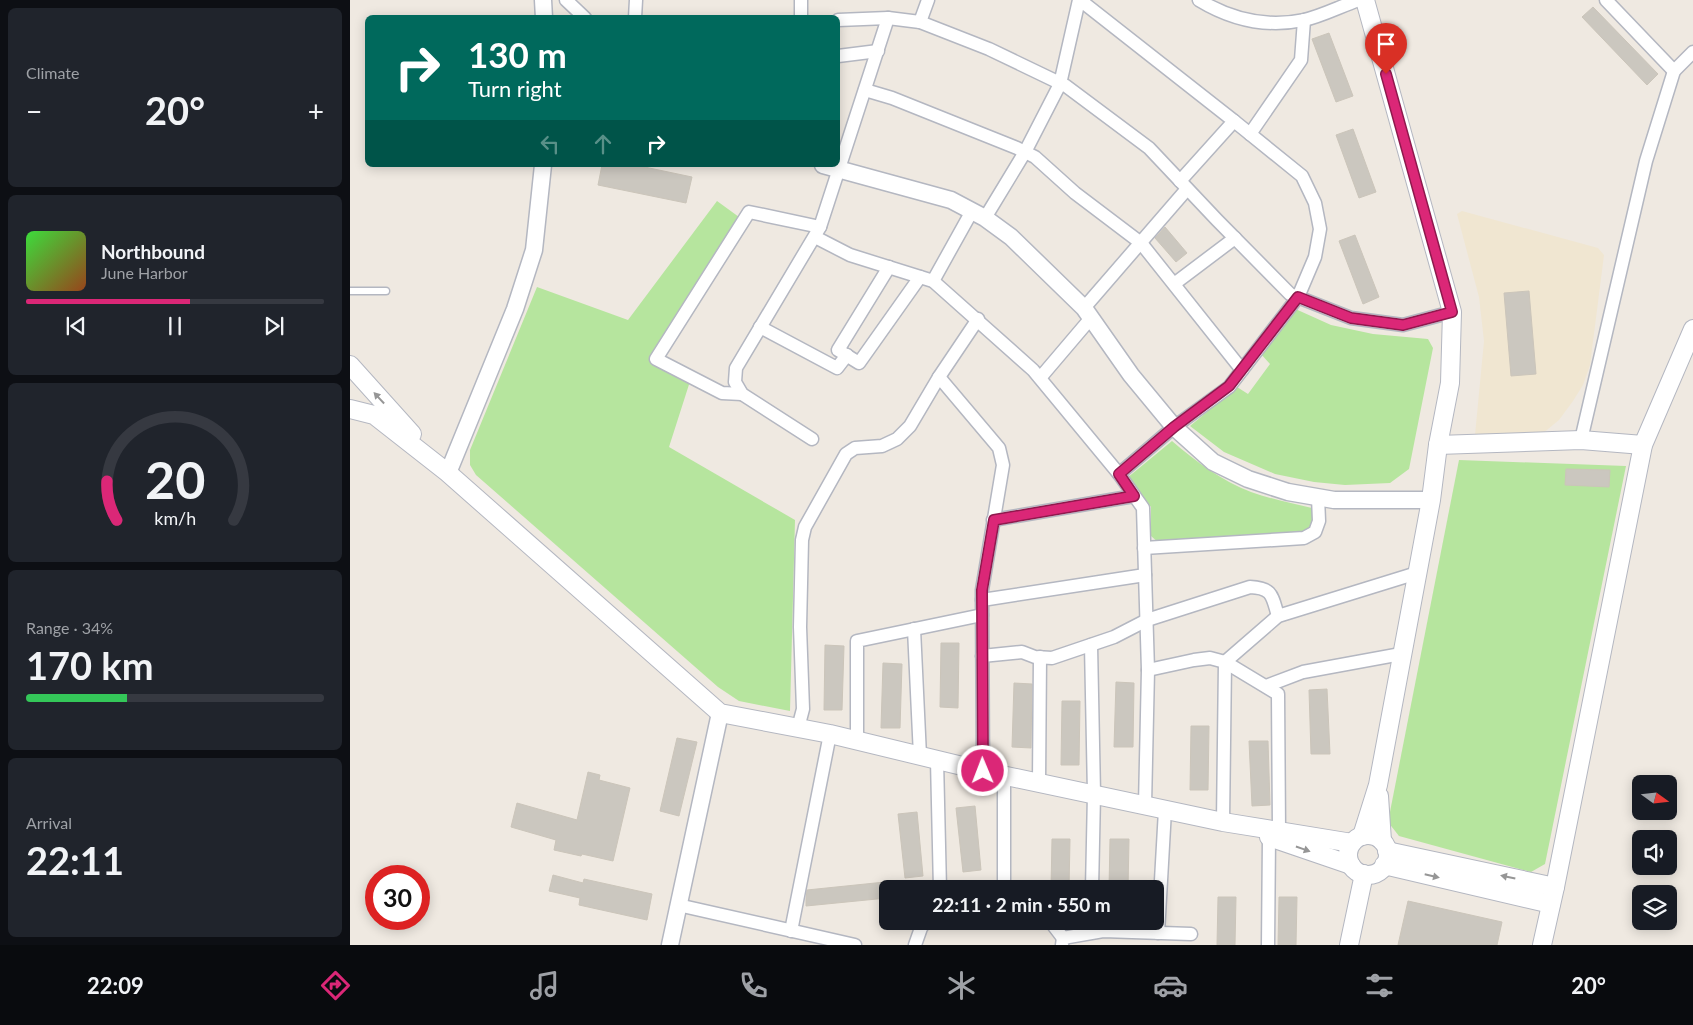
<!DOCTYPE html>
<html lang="en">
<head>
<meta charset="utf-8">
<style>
  :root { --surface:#171b24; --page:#20242c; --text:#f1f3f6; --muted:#9ea1a6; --line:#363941; --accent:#db2777 }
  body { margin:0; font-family:Lato,sans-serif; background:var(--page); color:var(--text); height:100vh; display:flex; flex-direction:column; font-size:19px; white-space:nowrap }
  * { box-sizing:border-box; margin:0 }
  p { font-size:16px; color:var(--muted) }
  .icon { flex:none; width:28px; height:28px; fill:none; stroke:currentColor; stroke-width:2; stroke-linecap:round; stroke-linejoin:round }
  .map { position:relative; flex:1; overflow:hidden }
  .panel { display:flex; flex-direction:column; gap:8px; padding:8px; background:#0d0f14; width:350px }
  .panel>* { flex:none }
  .top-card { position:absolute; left:15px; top:15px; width:475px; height:152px; border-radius:8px; box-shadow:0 2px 12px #0003; background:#00695c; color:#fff; overflow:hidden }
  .needle { width:32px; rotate:105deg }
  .controls { position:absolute; left:1282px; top:775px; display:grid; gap:10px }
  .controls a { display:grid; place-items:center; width:45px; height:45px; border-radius:8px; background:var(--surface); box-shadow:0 2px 12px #0003; font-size:25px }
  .speed { position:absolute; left:15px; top:865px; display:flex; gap:10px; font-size:25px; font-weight:700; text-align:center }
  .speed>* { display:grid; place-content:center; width:65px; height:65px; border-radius:50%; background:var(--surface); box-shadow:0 2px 12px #0003; line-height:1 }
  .speed .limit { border:8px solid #d22; background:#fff; color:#111 }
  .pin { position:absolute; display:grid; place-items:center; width:42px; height:42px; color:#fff; margin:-51px -21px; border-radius:50% 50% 50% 0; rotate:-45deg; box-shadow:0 0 5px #0007 }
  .pin .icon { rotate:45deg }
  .me { position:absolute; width:55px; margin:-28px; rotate:359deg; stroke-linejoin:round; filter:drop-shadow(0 0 4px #0008) }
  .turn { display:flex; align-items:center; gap:18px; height:105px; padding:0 20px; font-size:22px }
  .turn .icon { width:65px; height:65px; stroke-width:2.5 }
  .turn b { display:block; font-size:35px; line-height:42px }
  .lanes { display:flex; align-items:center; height:48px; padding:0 20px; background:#0003; justify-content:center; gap:25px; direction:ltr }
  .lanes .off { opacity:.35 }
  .big { font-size:38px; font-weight:700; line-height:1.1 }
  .panel .tile { flex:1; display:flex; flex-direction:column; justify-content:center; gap:8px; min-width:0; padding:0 18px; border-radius:8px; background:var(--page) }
  .panel .dial { align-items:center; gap:0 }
  .dial svg { height:130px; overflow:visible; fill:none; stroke:var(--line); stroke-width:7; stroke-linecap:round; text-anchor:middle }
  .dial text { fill:var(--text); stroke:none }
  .song { display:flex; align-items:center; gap:15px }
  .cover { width:60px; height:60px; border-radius:8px; background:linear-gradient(135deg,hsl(120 70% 55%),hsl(20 70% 35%)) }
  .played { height:5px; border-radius:2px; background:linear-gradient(90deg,var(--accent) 55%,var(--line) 55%) }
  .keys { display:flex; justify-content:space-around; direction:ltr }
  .heat { display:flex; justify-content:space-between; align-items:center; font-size:28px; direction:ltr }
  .charge { height:8px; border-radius:4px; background:linear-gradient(90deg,#34c759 34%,var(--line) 0) }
  .trip { position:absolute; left:529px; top:880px; width:285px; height:50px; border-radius:8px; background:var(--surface); box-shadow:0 2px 12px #0003; font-weight:700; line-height:50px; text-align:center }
  .dock { display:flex; height:80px; justify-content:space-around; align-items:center; background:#090b0e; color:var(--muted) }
  .dock .icon { width:35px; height:35px }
  .dock .selected { color:var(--accent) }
  .dock b { font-size:22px; color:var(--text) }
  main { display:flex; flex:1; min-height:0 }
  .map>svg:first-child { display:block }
  .education { fill:#f0e6d1 }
  .green { fill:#b6e59e }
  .building { fill:#cbc7bf; stroke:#cbc5ba }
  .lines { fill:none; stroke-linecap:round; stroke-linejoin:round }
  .service-casing { stroke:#b4b7c1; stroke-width:9 }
  .minor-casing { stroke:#b4b7c1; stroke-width:15 }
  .tertiary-casing { stroke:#b4b7c1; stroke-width:19 }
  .secondary-casing { stroke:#b4b7c1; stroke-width:20 }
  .service { stroke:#fff; stroke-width:6 }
  .minor { stroke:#fff; stroke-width:12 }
  .tertiary { stroke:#fff; stroke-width:16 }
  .secondary { stroke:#fff; stroke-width:18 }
  .oneway { fill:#969696 }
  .route-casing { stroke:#8e194d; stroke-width:12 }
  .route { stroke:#db2777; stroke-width:9 }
</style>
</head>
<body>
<main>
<section class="panel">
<div class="tile"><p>Climate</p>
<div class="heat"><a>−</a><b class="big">20°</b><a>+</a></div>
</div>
<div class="tile">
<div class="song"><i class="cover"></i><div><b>Northbound</b><p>June Harbor</p></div></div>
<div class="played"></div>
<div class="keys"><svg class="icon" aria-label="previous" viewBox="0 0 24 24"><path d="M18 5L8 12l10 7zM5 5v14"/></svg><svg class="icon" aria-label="pause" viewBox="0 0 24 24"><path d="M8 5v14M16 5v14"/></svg><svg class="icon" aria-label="next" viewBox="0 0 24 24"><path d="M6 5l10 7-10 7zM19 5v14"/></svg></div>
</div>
<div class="tile dial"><svg viewBox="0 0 100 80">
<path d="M14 69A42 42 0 1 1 86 69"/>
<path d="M14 69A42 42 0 0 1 8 45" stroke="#db2777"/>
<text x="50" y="56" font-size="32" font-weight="700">20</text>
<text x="50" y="72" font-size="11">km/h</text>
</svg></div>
<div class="tile"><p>Range · 34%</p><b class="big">170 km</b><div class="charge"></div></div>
<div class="tile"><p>Arrival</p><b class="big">22:11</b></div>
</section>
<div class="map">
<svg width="1343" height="945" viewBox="0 0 1343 945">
  <rect width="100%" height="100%" fill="#efe9e1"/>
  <path class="education" d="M 1112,211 L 1248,248 L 1254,255 L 1240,365 L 1233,385 L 1223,401 L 1209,420 L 1192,434 L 1125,435 L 1134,341 L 1129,297 L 1107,214 Z"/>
  <g class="green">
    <path d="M 367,201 L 389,217 L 308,352 L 343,372 L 319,447 L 445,520 L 440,711 L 389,701 L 368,687 L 126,475 L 120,465 L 120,450 L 187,287 L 278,320 Z"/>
    <path d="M 941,307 L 981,325 L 1023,334 L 1078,339 L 1083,348 L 1059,469 L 1040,483 L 995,485 L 964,482 L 925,474 L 874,452 L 840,426 L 887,387 L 898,394 L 920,364 L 910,353 Z"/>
    <path d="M 822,441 C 845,461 872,481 901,492 C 921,499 941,503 962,508 L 967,523 L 962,531 L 810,544 L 801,536 L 801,507 L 777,478 Z"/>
    <path d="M 1109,460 L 1276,466 L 1195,864 L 1181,872 L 1049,836 L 1038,822 Z"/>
  </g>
  <g class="building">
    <path d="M 1243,7 L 1308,74 L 1297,85 L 1232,17 Z"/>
    <path d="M 979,33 L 1003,96 L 986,102 L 962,39 Z"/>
    <path d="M 1003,129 L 1026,192 L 1009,198 L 986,135 Z"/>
    <path d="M 252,165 L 285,165 L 342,177 L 336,203 L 248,185 Z"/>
    <path d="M 815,227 L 837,253 L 826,262 L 805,238 Z"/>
    <path d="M 1005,235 L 1029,297 L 1013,304 L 989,241 Z"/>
    <path d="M 1179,291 L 1186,374 L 1161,376 L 1154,293 Z"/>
    <path d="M 1216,469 L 1260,470 L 1259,487 L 1215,485 Z"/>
    <path d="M 591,643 L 609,643 L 608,708 L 590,707 Z"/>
    <path d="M 475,645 L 494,646 L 492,710 L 474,710 Z"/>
    <path d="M 533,663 L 552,664 L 550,728 L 531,728 Z"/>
    <path d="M 766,682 L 784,683 L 783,747 L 764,747 Z"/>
    <path d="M 664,683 L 682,684 L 681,748 L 662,747 Z"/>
    <path d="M 977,689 L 980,754 L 961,754 L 959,690 Z"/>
    <path d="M 712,701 L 730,701 L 729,765 L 711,765 Z"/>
    <path d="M 841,726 L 859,726 L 858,790 L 840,790 Z"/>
    <path d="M 327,738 L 347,742 L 329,816 L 310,811 Z"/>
    <path d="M 899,741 L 918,741 L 920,805 L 902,806 Z"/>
    <path d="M 238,772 L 250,775 L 249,780 L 280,788 L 263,861 L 232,854 L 231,856 L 204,850 L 206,840 L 161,827 L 167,803 L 227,820 Z"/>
    <path d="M 625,806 L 631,870 L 613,872 L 606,808 Z"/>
    <path d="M 567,812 L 573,876 L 555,878 L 548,814 Z"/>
    <path d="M 702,839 L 720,839 L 719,889 L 701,889 Z"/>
    <path d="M 760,839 L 779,839 L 778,889 L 759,889 Z"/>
    <path d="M 203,875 L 233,883 L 234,879 L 302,894 L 297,920 L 229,905 L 230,898 L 199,891 Z"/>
    <path d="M 535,882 L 537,898 L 456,906 L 456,899 L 457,890 Z"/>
    <path d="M 868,897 L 886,897 L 885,945 L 867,945 Z"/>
    <path d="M 929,897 L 947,897 L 946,945 L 928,945 Z"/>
    <path d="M 1058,901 L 1152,922 L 1147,945 L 1048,945 Z"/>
  </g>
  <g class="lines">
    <g class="service-casing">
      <path id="service" d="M 0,291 L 36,291"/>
    </g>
    <g class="minor-casing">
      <g id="minor">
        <path d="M 216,0 L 235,18"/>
        <path d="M 730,0 L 884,121 L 830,181"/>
        <path d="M 849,0 C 882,20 916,28 954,20 C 972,16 991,6 1009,0"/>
        <path d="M 1256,0 L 1324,71"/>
        <path d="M 285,18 L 286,0"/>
        <path d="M 451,18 L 451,0"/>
        <path d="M 488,20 L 538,18 L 570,22 L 639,49 L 716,86 L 799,148 L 867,220 L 940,294 L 1001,318 L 1053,325 L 1102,312"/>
        <path d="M 570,22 L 578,0"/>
        <path d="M 488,56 L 528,51"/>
        <path d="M 515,90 L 542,98 L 667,148 L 685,157 L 725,193 L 791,243 L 892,370"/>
        <path d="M 900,134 L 951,60 L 954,20"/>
        <path d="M 635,218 L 675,152 L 710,84 L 729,0"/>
        <path d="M 465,237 L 500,255 L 583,281 L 683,370 L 769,474 L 793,508 L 798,670 L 795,805"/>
        <path d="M 539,267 L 488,350 L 509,363 L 570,277"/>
        <path d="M 583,281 L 622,211"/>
        <path d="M 824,284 L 885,238"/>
        <path d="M 734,308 L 837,189"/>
        <path d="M 410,327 L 487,368 L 497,355"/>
        <path d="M 589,377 L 649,448 L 653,465 L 632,590 L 633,771"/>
        <path d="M 690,378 L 741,318"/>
        <path d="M 392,394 L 372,393 L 306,359 L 399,212 L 470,227"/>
        <path d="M 462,439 L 392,394 L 385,382 L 386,368 L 470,227 L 538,18"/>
        <path d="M 1231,440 L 1296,161 L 1324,71 L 1343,52"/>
        <path d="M 769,474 L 824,427 L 879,387 L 948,297 L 965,257 L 970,229 L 965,203 L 952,176 L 884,121"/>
        <path d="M 643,520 L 784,496"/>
        <path d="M 794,548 L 954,538 L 965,532 L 969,521 L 968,497"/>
        <path d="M 632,600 L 795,575"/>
        <path d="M 564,629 L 570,756"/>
        <path d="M 741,645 L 744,794 L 742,889"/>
        <path d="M 632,656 L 672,652 L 685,657 L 702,658 L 764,637 L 797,620 L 900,587 C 923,588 922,596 928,616"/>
        <path d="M 798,670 L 844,660 L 860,658 L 875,662 L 928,694 L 929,830"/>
        <path d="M 916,686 L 953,672 L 1051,654"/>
        <path d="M 448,728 L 453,709 L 450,627 L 452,540 L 455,527 L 496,454 L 505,448 L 532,446 L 547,439 L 560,426 L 589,377 L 628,319"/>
        <path d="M 507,741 L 507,641 L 632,615"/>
        <path d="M 587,760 L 590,889"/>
        <path d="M 689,782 L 690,657"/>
        <path d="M 873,822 L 875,662 L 928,616 L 1067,573"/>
        <path d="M 654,889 L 654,775"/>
        <path d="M 328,905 L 505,945"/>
        <path d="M 700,921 L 713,938"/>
        <path d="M 441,931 L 480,734"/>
        <path d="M 808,933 L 815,810"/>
        <path d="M 565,945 L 571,928 L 576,921"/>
        <path d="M 712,945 L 713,938 L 753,931 L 841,934"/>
        <path d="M 918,945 L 919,837"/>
      </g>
    </g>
    <g class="tertiary-casing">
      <g id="tertiary">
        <path d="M 193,0 L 194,18"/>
        <path d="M 473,165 L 601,200 L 635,218 L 661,237 L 734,308 L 781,375 L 824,427 L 863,462 L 898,479 L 938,492 L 984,500 L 1081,500"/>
        <path d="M 98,473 L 165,309 L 184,250 L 193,165"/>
        <path d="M 320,945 L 370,713"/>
      </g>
    </g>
    <g class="secondary-casing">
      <g id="secondary">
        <path d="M 0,365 L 62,434"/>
        <path d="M 0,409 L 24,415 L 98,473 L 370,713 L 480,734 L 633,771 L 873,822 L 1002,843"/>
        <path d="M 1088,445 L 1231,440 L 1293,445"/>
        <path d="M 1029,796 L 1032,841"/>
        <circle cx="1018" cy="855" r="20"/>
        <path d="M 1012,836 L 1028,785 L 1081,500 L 1088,445 L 1100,383 L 1102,312 L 1015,0"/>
        <path d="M 919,837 L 1001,865"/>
        <path d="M 1037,851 L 1205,887"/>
        <path d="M 1034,865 L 1201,904"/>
        <path d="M 999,945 L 1014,874"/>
        <path d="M 1192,945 L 1205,887 L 1293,445 L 1343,329"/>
      </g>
    </g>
    <use href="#service" class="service"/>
    <use href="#minor" class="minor"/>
    <use href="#tertiary" class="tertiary"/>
    <use href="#secondary" class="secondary"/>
  </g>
  <defs><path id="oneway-solid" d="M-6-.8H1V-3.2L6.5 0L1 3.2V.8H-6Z" transform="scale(1.25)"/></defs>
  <g class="oneway">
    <use href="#oneway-solid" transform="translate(29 398) rotate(-133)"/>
    <use href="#oneway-solid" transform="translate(953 849) rotate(19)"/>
    <use href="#oneway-solid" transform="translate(1082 876) rotate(13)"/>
    <use href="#oneway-solid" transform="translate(1158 877) rotate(-168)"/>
  </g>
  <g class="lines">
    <g class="route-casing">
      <path id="route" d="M 633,771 L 632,590 L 644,520 L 784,496 L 769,474 L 824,427 L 879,386 L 948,297 L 1001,318 L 1053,325 L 1102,312 L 1036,74"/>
    </g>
    <use href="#route" class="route"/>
  </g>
</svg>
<div class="controls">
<a><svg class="needle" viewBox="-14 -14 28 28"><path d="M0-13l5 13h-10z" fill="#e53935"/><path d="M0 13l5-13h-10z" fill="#9ea1a6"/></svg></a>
<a><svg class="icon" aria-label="sound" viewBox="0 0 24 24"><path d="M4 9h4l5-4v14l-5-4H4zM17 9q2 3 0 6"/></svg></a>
<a><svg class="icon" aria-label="layers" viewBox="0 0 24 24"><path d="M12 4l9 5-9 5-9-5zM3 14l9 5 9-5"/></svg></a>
</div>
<div class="speed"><div class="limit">30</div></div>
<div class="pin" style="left:1036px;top:74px;background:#d93025"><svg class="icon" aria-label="arrive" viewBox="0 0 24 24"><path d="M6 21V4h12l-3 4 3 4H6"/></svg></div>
<svg class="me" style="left:633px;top:771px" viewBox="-20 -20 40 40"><circle r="17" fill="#db2777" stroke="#fff" stroke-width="3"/><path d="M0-11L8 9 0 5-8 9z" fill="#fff"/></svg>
<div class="trip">22:11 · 2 min · 550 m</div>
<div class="top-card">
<div class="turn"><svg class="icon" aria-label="right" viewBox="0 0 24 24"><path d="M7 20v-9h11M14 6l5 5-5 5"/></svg><div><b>130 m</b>Turn right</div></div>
<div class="lanes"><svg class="icon off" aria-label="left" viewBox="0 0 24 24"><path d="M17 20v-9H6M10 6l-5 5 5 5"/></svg><svg class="icon off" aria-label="ahead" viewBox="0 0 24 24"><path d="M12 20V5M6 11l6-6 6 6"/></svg><svg class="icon" aria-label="right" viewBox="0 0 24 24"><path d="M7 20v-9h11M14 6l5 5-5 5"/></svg></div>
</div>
</div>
</main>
<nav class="dock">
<b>22:09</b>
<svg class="icon selected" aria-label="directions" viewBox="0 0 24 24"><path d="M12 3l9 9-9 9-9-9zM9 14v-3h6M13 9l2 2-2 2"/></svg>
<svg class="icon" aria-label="music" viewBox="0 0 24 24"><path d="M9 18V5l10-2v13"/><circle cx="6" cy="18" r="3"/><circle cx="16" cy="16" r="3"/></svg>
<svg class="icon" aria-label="phone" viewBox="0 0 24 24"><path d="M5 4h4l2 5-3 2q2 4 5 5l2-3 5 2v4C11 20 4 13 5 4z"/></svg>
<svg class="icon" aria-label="climate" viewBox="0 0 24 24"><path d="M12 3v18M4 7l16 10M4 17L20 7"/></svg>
<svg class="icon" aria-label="car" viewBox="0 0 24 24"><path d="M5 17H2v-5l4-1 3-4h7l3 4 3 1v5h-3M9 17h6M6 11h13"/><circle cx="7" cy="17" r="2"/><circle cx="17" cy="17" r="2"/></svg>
<svg class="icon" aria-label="filters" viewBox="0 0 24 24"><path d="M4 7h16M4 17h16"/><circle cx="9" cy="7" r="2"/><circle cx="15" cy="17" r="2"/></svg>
<b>20°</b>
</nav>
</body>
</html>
